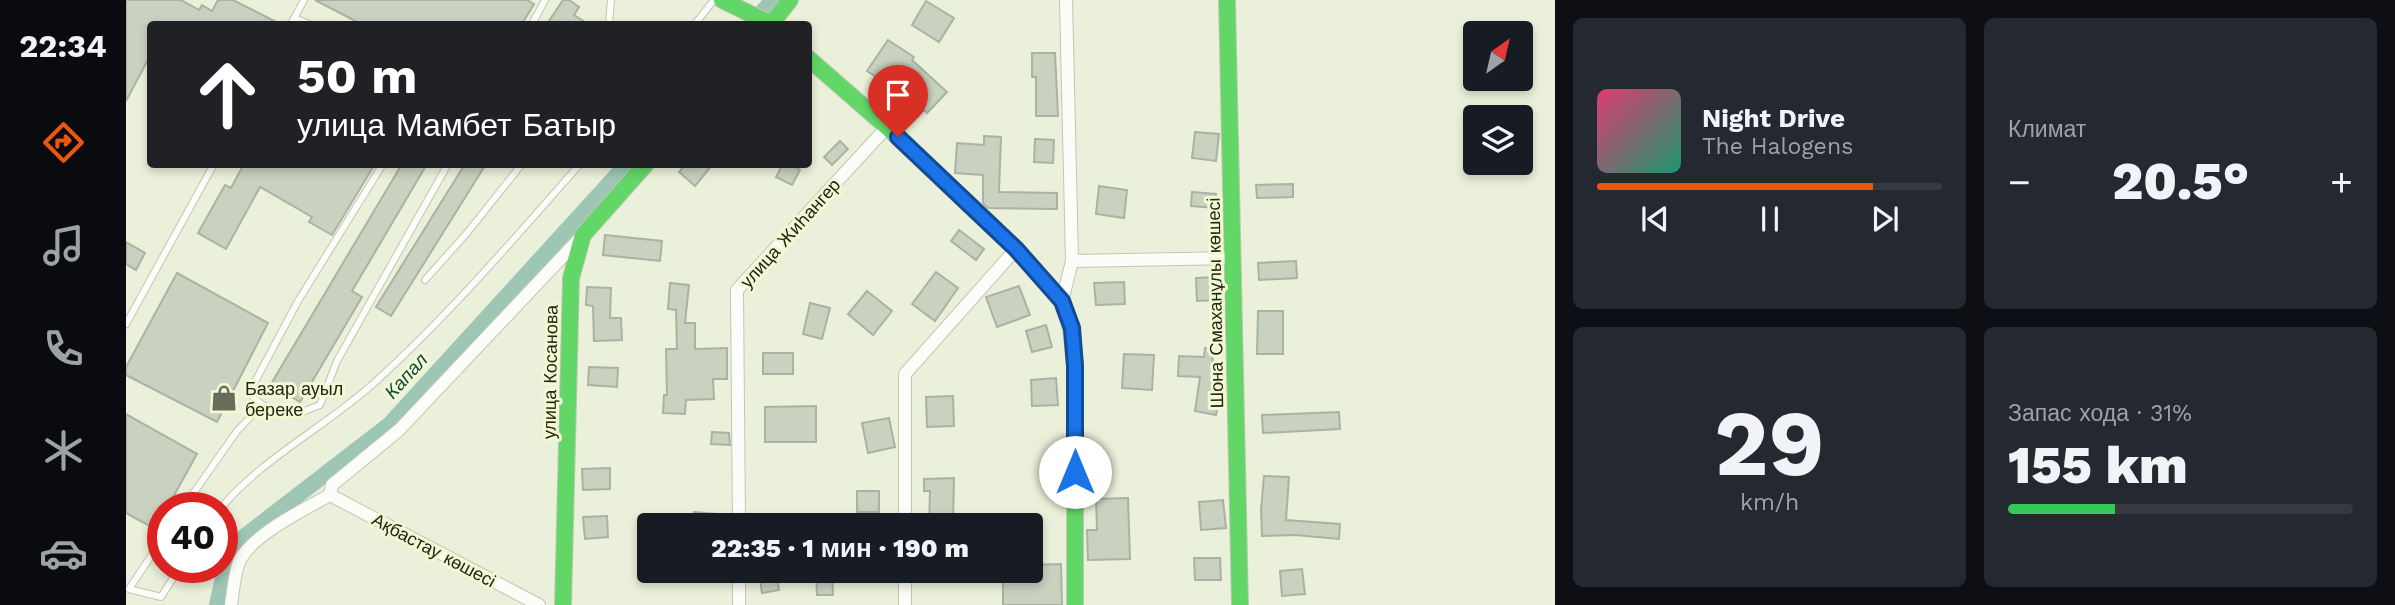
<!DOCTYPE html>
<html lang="ru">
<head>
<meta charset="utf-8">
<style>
  :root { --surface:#171b24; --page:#242831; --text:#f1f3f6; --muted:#9ea1a6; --line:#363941; --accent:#ea580c }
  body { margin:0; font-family:"Work Sans",sans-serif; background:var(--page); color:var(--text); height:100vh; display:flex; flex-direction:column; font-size:26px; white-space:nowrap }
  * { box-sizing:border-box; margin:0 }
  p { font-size:23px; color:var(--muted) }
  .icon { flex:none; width:38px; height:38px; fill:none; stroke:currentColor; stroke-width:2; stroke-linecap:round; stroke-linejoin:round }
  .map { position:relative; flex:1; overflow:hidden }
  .details { display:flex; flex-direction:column; gap:18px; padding:18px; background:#0d0f14; width:840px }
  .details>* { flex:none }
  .banner { position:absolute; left:21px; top:21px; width:665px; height:147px; border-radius:7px; box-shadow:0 4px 10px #0003; background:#202124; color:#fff; overflow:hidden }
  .needle { width:46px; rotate:34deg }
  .controls { position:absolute; left:1337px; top:21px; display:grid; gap:14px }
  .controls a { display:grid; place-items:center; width:70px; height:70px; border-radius:7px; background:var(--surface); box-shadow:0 4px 10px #0003; font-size:35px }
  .speed { position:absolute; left:21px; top:492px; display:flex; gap:14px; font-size:35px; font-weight:700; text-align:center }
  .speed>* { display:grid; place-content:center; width:91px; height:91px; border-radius:50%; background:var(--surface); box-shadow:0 4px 10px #0003; line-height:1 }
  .speed .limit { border:10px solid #d22; background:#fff; color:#111 }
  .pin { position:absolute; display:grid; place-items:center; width:60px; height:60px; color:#fff; margin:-72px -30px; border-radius:50% 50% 50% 0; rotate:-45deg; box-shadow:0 0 7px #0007 }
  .pin .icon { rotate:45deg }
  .me { position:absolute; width:77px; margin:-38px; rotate:0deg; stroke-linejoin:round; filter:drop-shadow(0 0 5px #0008) }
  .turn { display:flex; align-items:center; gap:24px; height:147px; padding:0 35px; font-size:32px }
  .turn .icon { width:91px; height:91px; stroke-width:2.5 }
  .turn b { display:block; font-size:49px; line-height:60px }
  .big { font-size:52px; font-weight:800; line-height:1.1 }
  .details .card { flex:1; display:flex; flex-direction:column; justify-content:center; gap:10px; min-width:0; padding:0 24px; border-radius:10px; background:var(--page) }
  .details .dial { align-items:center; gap:0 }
  .dial b { font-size:91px; line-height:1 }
  .song { display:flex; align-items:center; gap:21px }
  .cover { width:84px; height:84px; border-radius:10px; background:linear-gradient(135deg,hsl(340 70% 55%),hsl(160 70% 35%)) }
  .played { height:7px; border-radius:4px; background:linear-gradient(90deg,var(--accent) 80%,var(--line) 80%) }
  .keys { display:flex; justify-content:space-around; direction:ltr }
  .heat { display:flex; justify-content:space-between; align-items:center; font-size:38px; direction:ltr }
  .charge { height:10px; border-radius:5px; background:linear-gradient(90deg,#34c759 31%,var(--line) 0) }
  .details .tiles { flex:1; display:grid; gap:18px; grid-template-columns:repeat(2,1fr) }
  .trip { position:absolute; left:511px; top:513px; width:406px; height:70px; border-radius:7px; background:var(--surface); box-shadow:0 4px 10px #0003; font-weight:800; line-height:70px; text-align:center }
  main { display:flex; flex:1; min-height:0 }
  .tabs { display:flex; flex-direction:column; width:126px; justify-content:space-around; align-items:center; background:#090b0e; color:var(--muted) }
  .tabs .icon { width:49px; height:49px }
  .tabs .current { color:var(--accent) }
  .tabs b { font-size:32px; color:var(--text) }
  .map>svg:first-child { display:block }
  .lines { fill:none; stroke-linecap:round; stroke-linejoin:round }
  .canal { stroke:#9dc7b4; stroke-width:16 }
  .building { fill:#c9d1c1; stroke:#aab2a2; stroke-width:2 }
  .lane-casing { stroke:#c2c6b5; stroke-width:8 }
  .street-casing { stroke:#c2c6b5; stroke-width:14 }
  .fast-casing { stroke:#c2c6b5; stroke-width:18 }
  .lane { stroke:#fcfdf9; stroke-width:6 }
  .street { stroke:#fcfdf9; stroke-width:12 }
  .fast { stroke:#63d668; stroke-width:16 }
  .route-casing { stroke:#114b97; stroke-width:18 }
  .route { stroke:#1a73e8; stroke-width:12 }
  .labels { text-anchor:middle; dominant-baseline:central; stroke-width:6; stroke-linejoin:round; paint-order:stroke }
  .street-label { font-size:18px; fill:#232517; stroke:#f1f8d2 }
  .poi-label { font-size:18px; fill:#232517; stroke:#f1f8d2; text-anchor:start }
  .water-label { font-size:19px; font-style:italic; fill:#15473a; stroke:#f1f8d2 }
</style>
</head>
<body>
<main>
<nav class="tabs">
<b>22:34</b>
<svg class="icon current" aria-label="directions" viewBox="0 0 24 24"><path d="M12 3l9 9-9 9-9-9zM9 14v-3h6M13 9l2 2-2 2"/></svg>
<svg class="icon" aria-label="music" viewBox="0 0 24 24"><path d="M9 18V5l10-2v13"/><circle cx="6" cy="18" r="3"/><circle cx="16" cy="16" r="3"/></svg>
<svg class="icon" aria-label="phone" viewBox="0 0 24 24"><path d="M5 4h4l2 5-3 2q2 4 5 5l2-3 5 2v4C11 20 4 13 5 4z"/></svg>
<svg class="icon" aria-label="climate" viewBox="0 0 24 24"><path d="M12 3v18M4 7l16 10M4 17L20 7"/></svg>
<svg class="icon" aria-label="car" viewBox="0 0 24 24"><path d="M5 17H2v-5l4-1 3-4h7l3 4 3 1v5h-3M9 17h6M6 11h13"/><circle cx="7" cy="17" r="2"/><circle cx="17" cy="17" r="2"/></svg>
</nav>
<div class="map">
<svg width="1429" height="605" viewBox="0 0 1429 605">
  <rect width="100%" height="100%" fill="#ebf0da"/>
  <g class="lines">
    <g class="canal">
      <path d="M 625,24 L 647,0"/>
      <path d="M 91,605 L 100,564 L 119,536 L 264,424 L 501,164"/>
    </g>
  </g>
  <g class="building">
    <path d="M 0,0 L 55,0 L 73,10 L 76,5 L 86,11 L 92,0 L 107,0 L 154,24 L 24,24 L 24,56 L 0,101 Z"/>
    <path d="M 189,0 L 401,0 L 408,4 L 396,24 L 235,24 Z"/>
    <path d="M 437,0 L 443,0 L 453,7 L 448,15 L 462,24 L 421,24 Z"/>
    <path d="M 800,1 L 828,18 L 813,42 L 786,25 Z"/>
    <path d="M 762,40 L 788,57 L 786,60 L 821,92 L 801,113 L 798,110 L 779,129 L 759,111 L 776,94 L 741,71 Z"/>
    <path d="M 906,53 L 929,53 L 932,116 L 910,116 L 910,77 L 906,77 Z"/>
    <path d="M 1069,132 L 1093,134 L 1090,161 L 1066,158 Z"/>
    <path d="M 858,136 L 875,137 L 873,192 L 931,193 L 931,209 L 862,208 L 857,203 L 857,175 L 829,173 L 831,143 L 858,145 Z"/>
    <path d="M 909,139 L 928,140 L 927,163 L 908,162 Z"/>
    <path d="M 714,141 L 722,149 L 706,165 L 698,157 Z"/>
    <path d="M 118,164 L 249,164 L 206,235 L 183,222 L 186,217 L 134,187 L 100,249 L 72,233 L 99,185 L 105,188 Z"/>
    <path d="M 276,164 L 301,164 L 226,291 L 236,297 L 174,402 L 145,384 Z"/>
    <path d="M 339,164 L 360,164 L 265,316 L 250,307 Z"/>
    <path d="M 560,164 L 587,164 L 569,186 L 553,172 Z"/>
    <path d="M 657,164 L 664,164 L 674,170 L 666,185 L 650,177 Z"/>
    <path d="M 1167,184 L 1167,197 L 1131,198 L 1130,185 Z"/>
    <path d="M 973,186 L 1001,190 L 998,218 L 970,214 Z"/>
    <path d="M 1066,192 L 1090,194 L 1089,208 L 1065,206 Z"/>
    <path d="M 833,230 L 858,249 L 850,260 L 825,241 Z"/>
    <path d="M 479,235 L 536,241 L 534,261 L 477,255 Z"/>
    <path d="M 0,242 L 19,253 L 10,270 L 0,264 Z"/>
    <path d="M 1170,261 L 1171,278 L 1133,280 L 1132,263 Z"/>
    <path d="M 810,272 L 832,288 L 809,321 L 786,304 Z"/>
    <path d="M 51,273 L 142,323 L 91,422 L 0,375 L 0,367 Z"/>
    <path d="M 1091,277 L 1093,300 L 1071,301 L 1070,278 Z"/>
    <path d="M 998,282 L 999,304 L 970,305 L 968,283 Z"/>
    <path d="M 544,283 L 563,285 L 559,323 L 569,323 L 569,349 L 601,348 L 601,379 L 587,379 L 588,399 L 560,400 L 559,414 L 537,413 L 538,395 L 541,395 L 540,349 L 551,349 L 550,310 L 542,309 Z"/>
    <path d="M 893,286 L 904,315 L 871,327 L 860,297 Z"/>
    <path d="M 461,287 L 485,288 L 484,318 L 495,318 L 496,340 L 468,341 L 467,306 L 460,305 Z"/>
    <path d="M 741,291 L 766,311 L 747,335 L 722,314 Z"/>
    <path d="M 684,303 L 704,308 L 696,339 L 677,334 Z"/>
    <path d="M 1132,311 L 1157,311 L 1157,354 L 1131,354 Z"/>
    <path d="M 920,325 L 926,347 L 906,352 L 900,331 Z"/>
    <path d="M 1079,348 L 1087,349 L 1085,391 L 1094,393 L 1090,415 L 1069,411 L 1074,377 L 1052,376 L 1053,356 L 1078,357 Z"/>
    <rect x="637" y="353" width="30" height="21"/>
    <path d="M 998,354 L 1028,355 L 1026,390 L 996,388 Z"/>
    <path d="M 463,367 L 492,368 L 491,387 L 462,385 Z"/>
    <path d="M 930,378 L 932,405 L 906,406 L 905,380 Z"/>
    <path d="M 827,396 L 828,426 L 801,427 L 800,397 Z"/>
    <path d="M 690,406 L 690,442 L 639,442 L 639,407 Z"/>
    <path d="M 1213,412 L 1214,429 L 1137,433 L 1136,415 Z"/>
    <path d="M 0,414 L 71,454 L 41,508 L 37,508 L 37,516 L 29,529 L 0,513 Z"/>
    <path d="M 763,418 L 769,447 L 742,453 L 736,423 Z"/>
    <path d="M 586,432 L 603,433 L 604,445 L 585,444 Z"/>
    <path d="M 484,468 L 484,489 L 457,490 L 456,469 Z"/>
    <path d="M 1138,476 L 1163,477 L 1160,520 L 1214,524 L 1213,539 L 1169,535 L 1136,536 L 1135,510 Z"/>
    <path d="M 828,478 L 827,525 L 803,525 L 804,491 L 798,491 L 798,479 Z"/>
    <rect x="731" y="491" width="22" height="21"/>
    <path d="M 1002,498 L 1004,559 L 962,560 L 961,530 L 971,530 L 970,499 Z"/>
    <path d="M 1097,500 L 1100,528 L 1075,530 L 1073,502 Z"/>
    <path d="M 568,512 L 590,514 L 589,525 L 567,525 Z"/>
    <path d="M 481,516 L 482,537 L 459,539 L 457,517 Z"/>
    <path d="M 1068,558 L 1094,558 L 1095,580 L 1069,580 Z"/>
    <path d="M 935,564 L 936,605 L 877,605 L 877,570 L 905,570 L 905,565 Z"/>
    <path d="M 1176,569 L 1179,594 L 1156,596 L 1154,571 Z"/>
    <path d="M 690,570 L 706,570 L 707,595 L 691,595 Z"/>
    <path d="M 650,571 L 653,590 L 636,593 L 633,573 Z"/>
  </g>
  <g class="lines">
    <g class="lane-casing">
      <g id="lane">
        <path d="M 168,18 L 183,24"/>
        <path d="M 165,24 L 178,0"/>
        <path d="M 406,24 L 419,0"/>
        <path d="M 483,24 L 485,0"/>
        <path d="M 569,24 L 588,0"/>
        <path d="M 257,164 L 172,301 L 123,393 L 136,405 L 168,415 L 194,405 L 211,361 L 322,164"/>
        <path d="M 299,280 L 341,233 L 396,164"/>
        <path d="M 0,324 L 88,164"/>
        <path d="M 57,508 L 111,431 L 136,405"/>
        <path d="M 95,508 C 134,460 202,425 248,383 C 322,316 388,239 454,164"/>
        <path d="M 37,538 L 3,589 L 35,597 L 54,567"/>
      </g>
    </g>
    <g class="street-casing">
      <g id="street">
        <path d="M 946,261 L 1108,258"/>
        <path d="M 936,301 L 946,261 L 940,0"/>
        <path d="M 204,495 L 206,485 L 273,430 L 456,236"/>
        <path d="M 204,495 L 413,605"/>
        <path d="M 613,525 L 611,290 L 761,127"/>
        <path d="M 779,525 L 779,374 L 890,249"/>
        <path d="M 613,570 L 613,605"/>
        <path d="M 779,570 L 779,605"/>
        <path d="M 105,605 C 107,592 108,575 113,562 C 125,535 179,509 204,495"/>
      </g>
    </g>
    <g class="fast-casing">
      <g id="fast">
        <path d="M 596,0 L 645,24 L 664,0"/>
        <path d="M 1101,0 L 1114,605"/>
        <path d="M 682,58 L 761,127 L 890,249 L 936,301 L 945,328 L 949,366 L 949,605"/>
        <path d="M 437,605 L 445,278 L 457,235 L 520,164"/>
      </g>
    </g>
    <use href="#lane" class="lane"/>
    <use href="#street" class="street"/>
    <use href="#fast" class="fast"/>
  </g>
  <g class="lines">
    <g class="route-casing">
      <path id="route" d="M 772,137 L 890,249 L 936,301 L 946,328 L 949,366 L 949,472"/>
    </g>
    <use href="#route" class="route"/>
  </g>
  <defs>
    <g id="shop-bare" transform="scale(2.1)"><path d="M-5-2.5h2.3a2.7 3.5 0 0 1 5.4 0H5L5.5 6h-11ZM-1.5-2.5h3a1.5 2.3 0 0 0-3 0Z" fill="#696c5b" stroke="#f1f8d2" stroke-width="2.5" paint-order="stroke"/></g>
  </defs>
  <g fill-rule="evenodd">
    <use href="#shop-bare" x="98" y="398"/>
  </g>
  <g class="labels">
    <g class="street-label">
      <text transform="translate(664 233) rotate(-48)">улица Жиhангер</text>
      <text transform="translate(1089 303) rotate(-91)">Шона Смаханұлы көшесі</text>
      <text transform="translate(424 372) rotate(-89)">улица Косанова</text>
      <text transform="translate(308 550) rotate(28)">Ақбастау көшесі</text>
    </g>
    <g class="poi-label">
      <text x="119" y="388">Базар ауыл<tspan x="119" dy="21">береке</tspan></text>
    </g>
    <g class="water-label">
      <text transform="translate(280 376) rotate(-48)">Капал</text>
    </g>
  </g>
</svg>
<div class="controls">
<a><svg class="needle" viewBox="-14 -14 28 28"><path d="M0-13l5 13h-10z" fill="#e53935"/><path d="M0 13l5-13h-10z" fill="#9ea1a6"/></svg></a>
<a><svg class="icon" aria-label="layers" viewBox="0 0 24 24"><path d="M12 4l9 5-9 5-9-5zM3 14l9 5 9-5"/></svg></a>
</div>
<div class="speed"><div class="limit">40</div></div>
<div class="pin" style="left:772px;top:137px;background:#d93025"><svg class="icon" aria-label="arrive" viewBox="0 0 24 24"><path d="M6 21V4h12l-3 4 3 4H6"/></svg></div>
<svg class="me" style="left:949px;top:472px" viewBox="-20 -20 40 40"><circle r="19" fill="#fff"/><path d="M0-13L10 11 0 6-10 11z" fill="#1a73e8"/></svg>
<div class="trip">22:35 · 1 мин · 190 m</div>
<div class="banner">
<div class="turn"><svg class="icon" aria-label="ahead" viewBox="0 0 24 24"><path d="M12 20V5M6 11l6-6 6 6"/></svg><div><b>50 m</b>улица Мамбет Батыр</div></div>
</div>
</div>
<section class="details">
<div class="tiles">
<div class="card">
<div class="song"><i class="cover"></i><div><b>Night Drive</b><p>The Halogens</p></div></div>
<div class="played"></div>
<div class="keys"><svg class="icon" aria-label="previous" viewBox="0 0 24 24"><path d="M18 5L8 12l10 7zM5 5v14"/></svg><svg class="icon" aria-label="pause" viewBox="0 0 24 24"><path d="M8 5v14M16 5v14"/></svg><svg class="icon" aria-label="next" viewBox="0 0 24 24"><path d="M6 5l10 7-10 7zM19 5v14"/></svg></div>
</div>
<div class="card"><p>Климат</p>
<div class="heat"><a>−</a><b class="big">20.5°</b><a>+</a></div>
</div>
<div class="card dial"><b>29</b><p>km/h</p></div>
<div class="card"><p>Запас хода · 31%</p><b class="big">155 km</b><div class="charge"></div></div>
</div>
</section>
</main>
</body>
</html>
